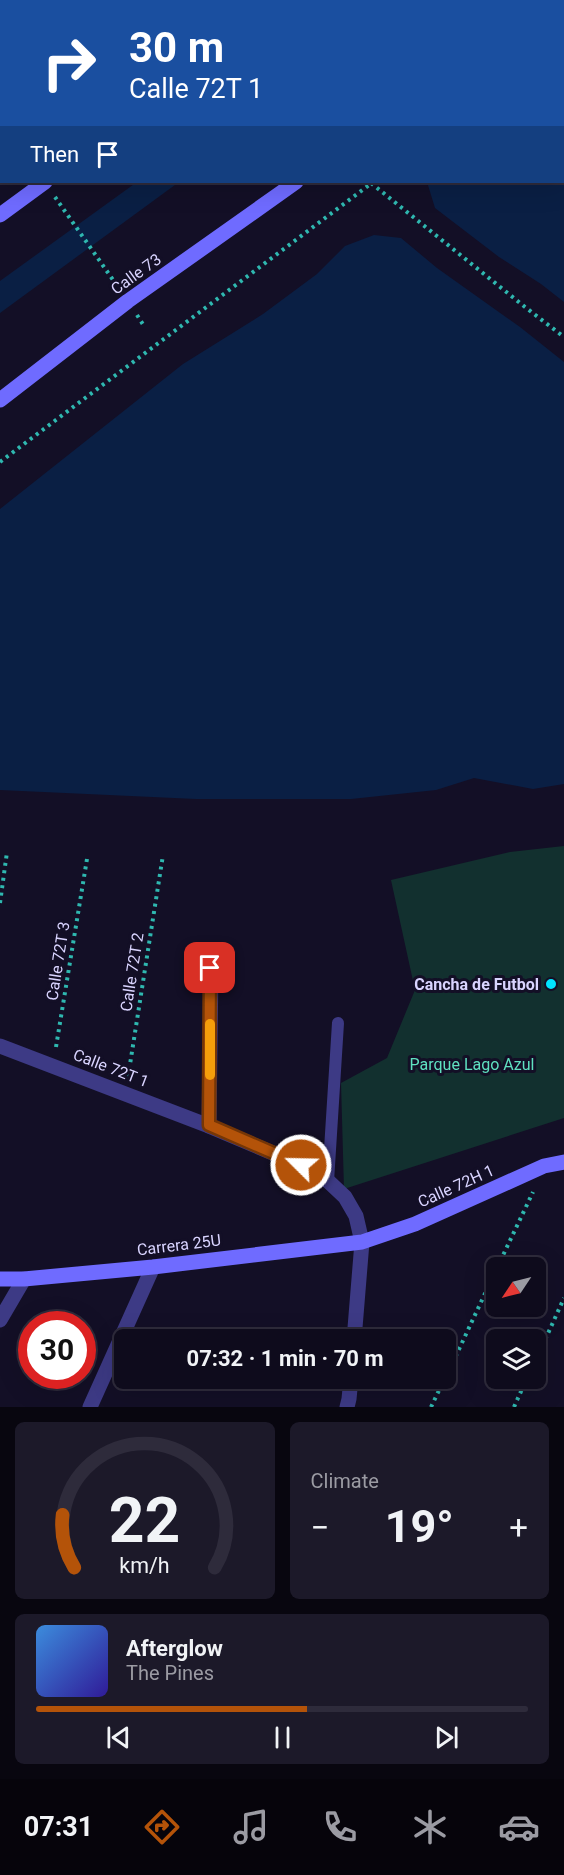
<!DOCTYPE html>
<html lang="en">
<head>
<meta charset="utf-8">
<style>
  :root { --surface:#0e0b1c; --page:#1c1929; --text:#f1f3f6; --muted:#9b9ba3; --line:#2e2b3b; --accent:#b45309 }
  body { margin:0; font-family:Roboto,sans-serif; background:var(--page); color:var(--text); height:100vh; display:flex; flex-direction:column; font-size:22px; white-space:nowrap }
  * { box-sizing:border-box; margin:0 }
  p { font-size:20px; color:var(--muted) }
  .icon { flex:none; width:33px; height:33px; fill:none; stroke:currentColor; stroke-width:2; stroke-linecap:round; stroke-linejoin:round }
  .map { position:relative; height:1407px; overflow:hidden }
  .sheet { display:flex; flex-direction:column; gap:15px; padding:15px; background:#08060f; flex:1 }
  .sheet>* { flex:none }
  .top-card { position:absolute; left:0px; top:0px; width:564px; height:183px; box-shadow:0 6px 24px #0002,0 0 0 2px var(--line); background:#1a4fa0; color:#fff; overflow:hidden }
  .needle { width:39px; rotate:235deg }
  .buttons { position:absolute; left:486px; top:1257px; display:grid; gap:12px }
  .buttons a { display:grid; place-items:center; width:60px; height:60px; border-radius:9px; background:var(--surface); box-shadow:0 6px 24px #0002,0 0 0 2px var(--line); font-size:30px }
  .speed { position:absolute; left:18px; top:1311px; display:flex; gap:12px; font-size:30px; font-weight:700; text-align:center }
  .speed>* { display:grid; place-content:center; width:78px; height:78px; border-radius:50%; background:var(--surface); box-shadow:0 6px 24px #0002,0 0 0 2px var(--line); line-height:1 }
  .speed .limit { border:9px solid #d22; background:#fff; color:#111 }
  .pin { position:absolute; display:grid; place-items:center; width:51px; height:51px; color:#fff; margin:-26px; border-radius:12px; box-shadow:0 3px 9px #0006 }
  .me { position:absolute; width:66px; margin:-33px; rotate:293deg; stroke-linejoin:round; filter:drop-shadow(0 0 4px #0008) }
  .turn { display:flex; align-items:center; gap:21px; height:126px; padding:0 30px; font-size:27px }
  .turn .icon { width:78px; height:78px; stroke-width:2.5 }
  .turn b { display:block; font-size:42px; line-height:51px }
  .then { display:flex; align-items:center; height:57px; padding:0 30px; background:#0003; gap:12px; font-size:22px }
  .big { font-size:45px; font-weight:700; line-height:1.1 }
  .sheet .widget { flex:1; display:flex; flex-direction:column; justify-content:center; gap:9px; min-width:0; padding:0 21px; border-radius:9px; background:var(--page) }
  .sheet .dial { align-items:center; gap:0 }
  .dial svg { height:156px; overflow:visible; fill:none; stroke:var(--line); stroke-width:7; stroke-linecap:round; text-anchor:middle }
  .dial text { fill:var(--text); stroke:none }
  .song { display:flex; align-items:center; gap:18px }
  .cover { width:72px; height:72px; border-radius:9px; background:linear-gradient(135deg,hsl(210 70% 55%),hsl(250 70% 35%)) }
  .played { height:6px; border-radius:3px; background:linear-gradient(90deg,var(--accent) 55%,var(--line) 55%) }
  .keys { display:flex; justify-content:space-around; direction:ltr }
  .heat { display:flex; justify-content:space-between; align-items:center; font-size:33px; direction:ltr }
  .sheet .tiles { flex:1; display:grid; gap:15px; grid-template-columns:1fr 1fr }
  .widget:last-child { grid-column:span 2 }
  .trip { position:absolute; left:114px; top:1329px; width:342px; height:60px; border-radius:9px; background:var(--surface); box-shadow:0 6px 24px #0002,0 0 0 2px var(--line); font-weight:700; line-height:60px; text-align:center }
  .dock { display:flex; height:96px; justify-content:space-around; align-items:center; background:#06040b; color:var(--muted) }
  .dock .icon { width:42px; height:42px }
  .dock .current { color:var(--accent) }
  .dock b { font-size:27px; color:var(--text) }
  .map>svg:first-child { display:block }
  .green { fill:#12302f }
  .water { fill:#0a1f44 }
  .lines { fill:none; stroke-linecap:round; stroke-linejoin:round }
  .path { stroke:#2fb8b0; stroke-width:4; stroke-dasharray:3 4.5; stroke-linecap:butt }
  .lane { stroke:#3d3a85; stroke-width:12 }
  .street { stroke:#3d3a85; stroke-width:15 }
  .secondary { stroke:#6f6bff; stroke-width:15 }
  .route-casing { stroke:#753606; stroke-width:15 }
  .route { stroke:#b45309; stroke-width:10 }
  .slow { stroke:#f59e0b; stroke-width:10 }
  .poi-dot { fill:#00e5ff; stroke:#130f26; stroke-width:2 }
  .labels { text-anchor:middle; dominant-baseline:central; stroke-width:6; stroke-linejoin:round; paint-order:stroke }
  .street-label { font-size:16px; fill:#d9d4ff; stroke:#130f26 }
  .poi-label { font-size:16px; font-weight:bold; fill:#d9d4ff; stroke:#130f26; text-anchor:end }
  .park-label { font-size:16px; fill:#5fe0c0; stroke:#130f26 }
</style>
</head>
<body>
<div class="map">
<svg width="564" height="1407" viewBox="0 0 564 1407">
  <rect width="100%" height="100%" fill="#130f26"/>
  <path class="green" d="M 564,846 L 564,1118 L 344,1189 L 341,1083 L 387,1058 L 415,990 L 391,880 L 510,852 Z"/>
  <g class="water">
    <path d="M 563,105 L 564,106 L 564,302 L 541,284 L 499,257 L 435,208 L 427,182 L 562,182 Z"/>
    <path d="M 137,182 L 179,182 L 0,313 L 0,281 Z"/>
    <path d="M 374,235 L 401,238 L 437,268 L 520,327 L 564,362 L 564,784 L 533,789 L 474,778 L 436,790 L 351,799 L 196,799 L 0,790 L 0,509 L 183,364 L 263,314 L 317,274 L 345,246 Z"/>
  </g>
  <g class="lines">
    <g class="path">
      <path d="M 371,183 L 525,307 L 564,337"/>
      <path d="M 55,197 L 118,287"/>
      <path d="M 137,315 L 144,326"/>
      <path d="M 0,462 L 373,182"/>
      <path d="M 0,903 L 7,852"/>
      <path d="M 56,1047 L 87,859"/>
      <path d="M 128,1077 L 163,855"/>
      <path d="M 497,1268 L 533,1192"/>
      <path d="M 536,1360 L 564,1298"/>
      <path d="M 446,1377 L 496,1270"/>
      <path d="M 431,1407 L 445,1378"/>
      <path d="M 514,1407 L 527,1378"/>
    </g>
    <path class="lane" d="M 328,1181 L 338,1023"/>
    <g class="street">
      <path d="M 82,0 L 83,2"/>
      <path d="M 258,0 L 259,2"/>
      <path d="M 562,82 L 564,83"/>
      <path d="M 0,135 L 2,137"/>
      <path d="M 0,1046 L 209,1126 L 301,1165 L 328,1181 L 345,1197 L 356,1216 L 362,1242 L 354,1340"/>
      <path d="M 209,1126 L 211,968"/>
      <path d="M 0,1320 L 24,1279"/>
      <path d="M 90,1407 L 153,1267"/>
      <path d="M 347,1407 L 349,1399 L 351,1378"/>
    </g>
    <g class="secondary">
      <path d="M 289,2 L 291,0"/>
      <path d="M 550,2 L 552,0"/>
      <path d="M 0,215 L 45,182"/>
      <path d="M 0,400 L 128,301 L 296,182"/>
      <path d="M 0,1279 L 24,1279 L 153,1267 L 362,1242 L 415,1224 L 544,1166 L 564,1162"/>
    </g>
  </g>
  <g class="lines">
    <g class="route-casing">
      <path id="route" d="M 210,968 L 209,1125 L 301,1165"/>
    </g>
    <use href="#route" class="route"/>
    <path class="slow" d="M 210,1075 L 210,1024"/>
  </g>
  <circle class="poi-dot" cx="551" cy="984" r="6"/>
  <g class="labels">
    <g class="street-label">
      <text transform="translate(136 274) rotate(-36)">Calle 73</text>
      <text transform="translate(58 961) rotate(-81)">Calle 72T 3</text>
      <text transform="translate(132 972) rotate(-81)">Calle 72T 2</text>
      <text transform="translate(111 1068) rotate(21)">Calle 72T 1</text>
      <text transform="translate(456 1186) rotate(-24)">Calle 72H 1</text>
      <text transform="translate(179 1245) rotate(-7)">Carrera 25U</text>
    </g>
    <g class="poi-label">
      <text x="539" y="984">Cancha de Futbol</text>
    </g>
    <g class="park-label">
      <text x="472" y="1064">Parque Lago Azul</text>
    </g>
  </g>
</svg>
<div class="buttons">
<a><svg class="needle" viewBox="-14 -14 28 28"><path d="M0-13l5 13h-10z" fill="#e53935"/><path d="M0 13l5-13h-10z" fill="#9b9ba3"/></svg></a>
<a><svg class="icon" aria-label="layers" viewBox="0 0 24 24"><path d="M12 4l9 5-9 5-9-5zM3 14l9 5 9-5"/></svg></a>
</div>
<div class="speed"><div class="limit">30</div></div>
<div class="pin" style="left:210px;top:968px;background:#d93025"><svg class="icon" aria-label="arrive" viewBox="0 0 24 24"><path d="M6 21V4h12l-3 4 3 4H6"/></svg></div>
<svg class="me" style="left:301px;top:1165px" viewBox="-20 -20 40 40"><circle r="17" fill="#b45309" stroke="#fff" stroke-width="3"/><path d="M0-11L8 9 0 5-8 9z" fill="#fff"/></svg>
<div class="trip">07:32 · 1 min · 70 m</div>
<div class="top-card">
<div class="turn"><svg class="icon" aria-label="right" viewBox="0 0 24 24"><path d="M7 20v-9h11M14 6l5 5-5 5"/></svg><div><b>30 m</b>Calle 72T 1</div></div>
<div class="then">Then<svg class="icon" aria-label="arrive" viewBox="0 0 24 24"><path d="M6 21V4h12l-3 4 3 4H6"/></svg></div>
</div>
</div>
<section class="sheet">
<div class="tiles">
<div class="widget dial"><svg viewBox="0 0 100 80">
<path d="M14 69A42 42 0 1 1 86 69"/>
<path d="M14 69A42 42 0 0 1 8 42" stroke="#b45309"/>
<text x="50" y="56" font-size="32" font-weight="700">22</text>
<text x="50" y="72" font-size="11">km/h</text>
</svg></div>
<div class="widget"><p>Climate</p>
<div class="heat"><a>−</a><b class="big">19°</b><a>+</a></div>
</div>
<div class="widget">
<div class="song"><i class="cover"></i><div><b>Afterglow</b><p>The Pines</p></div></div>
<div class="played"></div>
<div class="keys"><svg class="icon" aria-label="previous" viewBox="0 0 24 24"><path d="M18 5L8 12l10 7zM5 5v14"/></svg><svg class="icon" aria-label="pause" viewBox="0 0 24 24"><path d="M8 5v14M16 5v14"/></svg><svg class="icon" aria-label="next" viewBox="0 0 24 24"><path d="M6 5l10 7-10 7zM19 5v14"/></svg></div>
</div>
</div>
</section>
<nav class="dock">
<b>07:31</b>
<svg class="icon current" aria-label="directions" viewBox="0 0 24 24"><path d="M12 3l9 9-9 9-9-9zM9 14v-3h6M13 9l2 2-2 2"/></svg>
<svg class="icon" aria-label="music" viewBox="0 0 24 24"><path d="M9 18V5l10-2v13"/><circle cx="6" cy="18" r="3"/><circle cx="16" cy="16" r="3"/></svg>
<svg class="icon" aria-label="phone" viewBox="0 0 24 24"><path d="M5 4h4l2 5-3 2q2 4 5 5l2-3 5 2v4C11 20 4 13 5 4z"/></svg>
<svg class="icon" aria-label="climate" viewBox="0 0 24 24"><path d="M12 3v18M4 7l16 10M4 17L20 7"/></svg>
<svg class="icon" aria-label="car" viewBox="0 0 24 24"><path d="M5 17H2v-5l4-1 3-4h7l3 4 3 1v5h-3M9 17h6M6 11h13"/><circle cx="7" cy="17" r="2"/><circle cx="17" cy="17" r="2"/></svg>
</nav>
</body>
</html>
